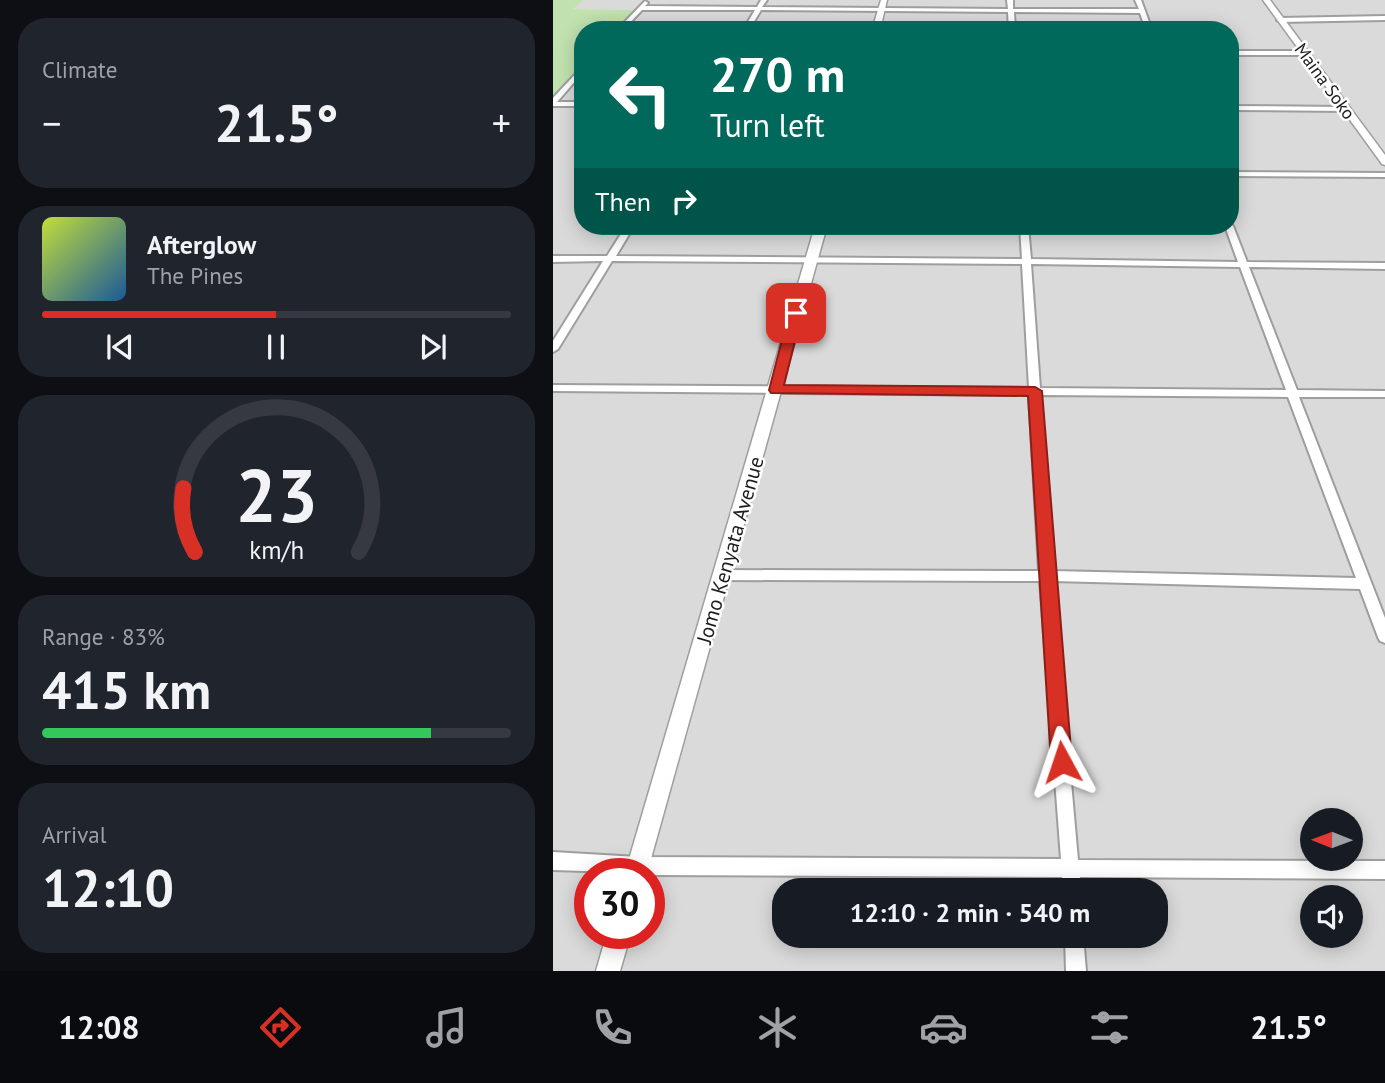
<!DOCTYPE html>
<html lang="en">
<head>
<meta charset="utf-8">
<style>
  :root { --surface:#171b24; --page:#20242c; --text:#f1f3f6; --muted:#9ea1a6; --line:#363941; --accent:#d93025 }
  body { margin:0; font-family:"PT Sans",sans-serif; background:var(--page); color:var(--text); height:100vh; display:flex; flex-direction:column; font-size:26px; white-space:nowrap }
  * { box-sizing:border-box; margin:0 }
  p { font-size:23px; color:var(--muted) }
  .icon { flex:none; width:38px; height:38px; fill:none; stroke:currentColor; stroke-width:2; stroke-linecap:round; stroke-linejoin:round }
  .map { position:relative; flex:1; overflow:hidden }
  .details { display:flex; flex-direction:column; gap:18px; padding:18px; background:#0d0f14; width:553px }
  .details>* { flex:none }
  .top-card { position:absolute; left:21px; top:21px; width:665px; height:214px; border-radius:28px; box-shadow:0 4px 18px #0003; background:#00695c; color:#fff; overflow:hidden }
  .needle { width:46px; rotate:271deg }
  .fabs { position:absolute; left:747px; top:808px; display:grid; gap:14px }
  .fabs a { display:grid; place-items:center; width:63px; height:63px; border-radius:50%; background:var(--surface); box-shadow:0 4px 18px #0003; font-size:35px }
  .speed { position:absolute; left:21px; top:858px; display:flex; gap:14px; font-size:35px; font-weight:700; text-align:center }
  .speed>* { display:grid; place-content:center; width:91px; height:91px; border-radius:50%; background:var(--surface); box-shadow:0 4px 18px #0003; line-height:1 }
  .speed .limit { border:10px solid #d22; background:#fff; color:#111 }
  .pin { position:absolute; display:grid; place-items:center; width:60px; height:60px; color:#fff; margin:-30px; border-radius:14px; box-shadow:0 4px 10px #0006 }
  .me { position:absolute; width:77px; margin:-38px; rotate:355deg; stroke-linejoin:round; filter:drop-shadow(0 0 5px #0008) }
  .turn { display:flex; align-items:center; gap:24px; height:147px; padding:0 21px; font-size:32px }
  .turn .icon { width:91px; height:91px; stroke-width:2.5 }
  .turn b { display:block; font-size:49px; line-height:60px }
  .then { display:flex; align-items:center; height:66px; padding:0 21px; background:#0003; gap:14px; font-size:26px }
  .big { font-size:52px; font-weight:700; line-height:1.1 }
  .details .tile { flex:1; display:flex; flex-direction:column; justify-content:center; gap:10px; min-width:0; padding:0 24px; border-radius:28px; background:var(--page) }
  .details .dial { align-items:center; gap:0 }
  .dial svg { height:182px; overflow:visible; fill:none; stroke:var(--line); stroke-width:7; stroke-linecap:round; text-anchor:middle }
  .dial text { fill:var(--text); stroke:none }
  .song { display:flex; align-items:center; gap:21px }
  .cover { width:84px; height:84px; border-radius:10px; background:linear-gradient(135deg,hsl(70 70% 55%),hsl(210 70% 35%)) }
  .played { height:7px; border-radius:4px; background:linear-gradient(90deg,var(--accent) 50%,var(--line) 50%) }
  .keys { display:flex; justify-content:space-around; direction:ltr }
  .heat { display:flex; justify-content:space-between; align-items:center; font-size:38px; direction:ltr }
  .charge { height:10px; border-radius:5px; background:linear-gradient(90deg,#34c759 83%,var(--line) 0) }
  .trip { position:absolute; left:219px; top:878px; width:396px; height:70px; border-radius:28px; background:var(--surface); box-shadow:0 4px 18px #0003; font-weight:700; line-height:70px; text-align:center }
  .menu { display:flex; height:112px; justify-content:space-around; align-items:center; background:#090b0e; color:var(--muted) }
  .menu .icon { width:49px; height:49px }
  .menu .current { color:var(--accent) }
  .menu b { font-size:32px; color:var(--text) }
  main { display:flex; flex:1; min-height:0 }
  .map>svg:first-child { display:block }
  .residential { fill:#dbdada; fill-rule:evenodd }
  .grass { fill:#c1e1af }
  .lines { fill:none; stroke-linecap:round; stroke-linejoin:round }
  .minor-casing { stroke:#9e9e9e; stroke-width:4 }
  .tertiary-casing { stroke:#9e9e9e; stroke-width:3 }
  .minor { fill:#fff; fill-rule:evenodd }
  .tertiary { fill:#fff; fill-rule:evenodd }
  .route { fill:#d93025; stroke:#8d1f18; stroke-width:2 }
  .labels { text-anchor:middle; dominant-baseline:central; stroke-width:5; stroke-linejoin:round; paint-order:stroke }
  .far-street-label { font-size:18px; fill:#1d1d1d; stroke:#fff }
  .street-label { font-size:21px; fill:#1d1d1d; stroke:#fff }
</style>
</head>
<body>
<main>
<section class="details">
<div class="tile"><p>Climate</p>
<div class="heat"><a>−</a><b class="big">21.5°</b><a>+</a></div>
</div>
<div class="tile">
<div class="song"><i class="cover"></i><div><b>Afterglow</b><p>The Pines</p></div></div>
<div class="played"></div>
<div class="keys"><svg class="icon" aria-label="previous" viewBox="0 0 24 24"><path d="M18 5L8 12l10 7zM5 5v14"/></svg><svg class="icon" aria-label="pause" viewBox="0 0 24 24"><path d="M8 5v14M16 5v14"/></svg><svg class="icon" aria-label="next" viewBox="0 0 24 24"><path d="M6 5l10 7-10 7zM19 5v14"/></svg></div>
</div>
<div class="tile dial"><svg viewBox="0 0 100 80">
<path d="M14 69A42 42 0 1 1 86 69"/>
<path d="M14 69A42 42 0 0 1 9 41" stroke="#d93025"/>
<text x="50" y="56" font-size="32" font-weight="700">23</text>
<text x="50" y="72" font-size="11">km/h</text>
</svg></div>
<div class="tile"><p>Range · 83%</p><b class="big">415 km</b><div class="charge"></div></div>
<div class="tile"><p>Arrival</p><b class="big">12:10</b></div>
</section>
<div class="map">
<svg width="832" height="971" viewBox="0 0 832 971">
  <rect width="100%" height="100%" fill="#edebe4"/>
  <path class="residential" d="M 31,0 L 832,0 L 832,971 L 0,971 L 0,96 L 30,65 L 30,226 L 677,226 L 677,30 L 64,30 L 82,10 L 19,9 ZM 760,821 L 798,821 L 798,859 L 760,859 ZM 37,873 L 96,873 L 96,933 L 37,933 ZM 231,891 L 602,891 L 602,936 L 231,936 ZM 760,898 L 798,898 L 798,936 L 760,936 Z"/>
  <path class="grass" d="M 0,0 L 31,0 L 20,9 L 83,10 L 64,30 L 30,30 L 30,65 L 0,96 Z"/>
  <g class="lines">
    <g class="minor-casing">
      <g id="minor">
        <path d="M 208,0 L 214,0 L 209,7 L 455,9 L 454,0 L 460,0 L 460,9 L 586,9 L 582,0 L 588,0 L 599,30 L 593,30 L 587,13 L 461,12 L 462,30 L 456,30 L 455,12 L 208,10 L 196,30 L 190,30 L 202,10 L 89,10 L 70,30 L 64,30 L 92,1 L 95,3 L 92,6 L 204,7 Z"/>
        <path d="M 832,16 L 832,20 L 727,22 L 724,20 L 727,18 Z"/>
        <path d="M 677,51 L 751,51 L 754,53 L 751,55 L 677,55 Z"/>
        <path d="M 30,66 L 30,72 L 4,102 L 30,102 L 30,106 L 0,106 L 0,98 Z"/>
        <path d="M 677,106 L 792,107 L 795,109 L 792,111 L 677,110 Z"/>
        <path d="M 677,172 L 832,173 L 832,177 L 677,176 Z"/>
        <path d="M 677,224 L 680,226 L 694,262 L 832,263 L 832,269 L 696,267 L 744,390 L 832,391 L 832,397 L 746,397 L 832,618 L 832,643 L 827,641 L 825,637 L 807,589 L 500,581 L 525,860 L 832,861 L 832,879 L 527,877 L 528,891 L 510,891 L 509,877 L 96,875 L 96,873 L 0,870 L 0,852 L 85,857 L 508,859 L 487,581 L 170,580 L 165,579 L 163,575 L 165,571 L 170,570 L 486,571 L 476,395 L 0,391 L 0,385 L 476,388 L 469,264 L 59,261 L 5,349 L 0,352 L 0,341 L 50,261 L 0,262 L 0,256 L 54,256 L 73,226 L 81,226 L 63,256 L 469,259 L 467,226 L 475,226 L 478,259 L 685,262 L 672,226 L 677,226 ZM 478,264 L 687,267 L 733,390 L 487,388 ZM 487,395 L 735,397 L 803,578 L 499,571 Z"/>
        <path d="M 512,936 L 530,936 L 533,971 L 513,971 Z"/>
      </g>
    </g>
    <g class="tertiary-casing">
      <g id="tertiary">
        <path d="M 328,0 L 334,0 L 327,30 L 319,30 Z"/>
        <path d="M 710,0 L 717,0 L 832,155 L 832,165 L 829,164 Z"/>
        <path d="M 262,226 L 274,226 L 94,873 L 72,873 Z"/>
        <path d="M 54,933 L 78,933 L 67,971 L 43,971 Z"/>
      </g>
    </g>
    <use href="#minor" class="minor"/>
    <use href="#tertiary" class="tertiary"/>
  </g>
  <path class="route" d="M 243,309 L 249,313 L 231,385 L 482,387 L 489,391 L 519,762 L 516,769 L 509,772 L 501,769 L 498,762 L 475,396 L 218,393 L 216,390 L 236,313 Z"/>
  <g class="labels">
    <g class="far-street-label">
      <text transform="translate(772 81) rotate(54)">Maina Soko</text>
    </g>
    <g class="street-label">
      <text transform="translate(177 550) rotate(-74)">Jomo Kenyata Avenue</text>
    </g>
  </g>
</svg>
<div class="fabs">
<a><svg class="needle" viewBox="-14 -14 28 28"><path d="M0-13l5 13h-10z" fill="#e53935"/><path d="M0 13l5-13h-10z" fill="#9ea1a6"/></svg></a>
<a><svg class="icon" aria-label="sound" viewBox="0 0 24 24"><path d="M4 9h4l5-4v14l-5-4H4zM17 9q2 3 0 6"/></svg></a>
</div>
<div class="speed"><div class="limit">30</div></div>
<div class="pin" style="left:243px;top:313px;background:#d93025"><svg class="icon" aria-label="arrive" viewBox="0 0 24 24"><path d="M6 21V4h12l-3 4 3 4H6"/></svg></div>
<svg class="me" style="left:509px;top:762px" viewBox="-20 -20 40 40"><path d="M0-17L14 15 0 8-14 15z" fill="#d93025" stroke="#fff" stroke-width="4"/></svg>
<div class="trip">12:10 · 2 min · 540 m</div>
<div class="top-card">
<div class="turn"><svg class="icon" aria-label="left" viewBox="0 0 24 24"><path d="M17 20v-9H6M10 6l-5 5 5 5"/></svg><div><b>270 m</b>Turn left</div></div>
<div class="then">Then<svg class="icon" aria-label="right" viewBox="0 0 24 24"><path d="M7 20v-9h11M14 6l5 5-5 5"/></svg></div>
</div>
</div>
</main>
<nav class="menu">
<b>12:08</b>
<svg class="icon current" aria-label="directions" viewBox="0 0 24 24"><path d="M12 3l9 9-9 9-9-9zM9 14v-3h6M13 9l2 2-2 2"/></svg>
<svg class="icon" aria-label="music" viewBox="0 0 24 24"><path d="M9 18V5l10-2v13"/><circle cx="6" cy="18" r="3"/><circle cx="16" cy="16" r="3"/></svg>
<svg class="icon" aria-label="phone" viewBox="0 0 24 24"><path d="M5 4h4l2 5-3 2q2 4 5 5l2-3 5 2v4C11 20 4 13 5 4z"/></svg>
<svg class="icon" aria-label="climate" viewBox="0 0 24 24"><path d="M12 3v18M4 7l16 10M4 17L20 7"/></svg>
<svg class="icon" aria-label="car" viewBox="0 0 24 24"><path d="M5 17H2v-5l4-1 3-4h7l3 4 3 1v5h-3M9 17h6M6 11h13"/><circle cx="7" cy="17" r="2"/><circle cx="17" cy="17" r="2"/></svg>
<svg class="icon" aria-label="filters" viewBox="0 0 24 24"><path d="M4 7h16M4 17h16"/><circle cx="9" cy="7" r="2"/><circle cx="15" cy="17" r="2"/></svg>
<b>21.5°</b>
</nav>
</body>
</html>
